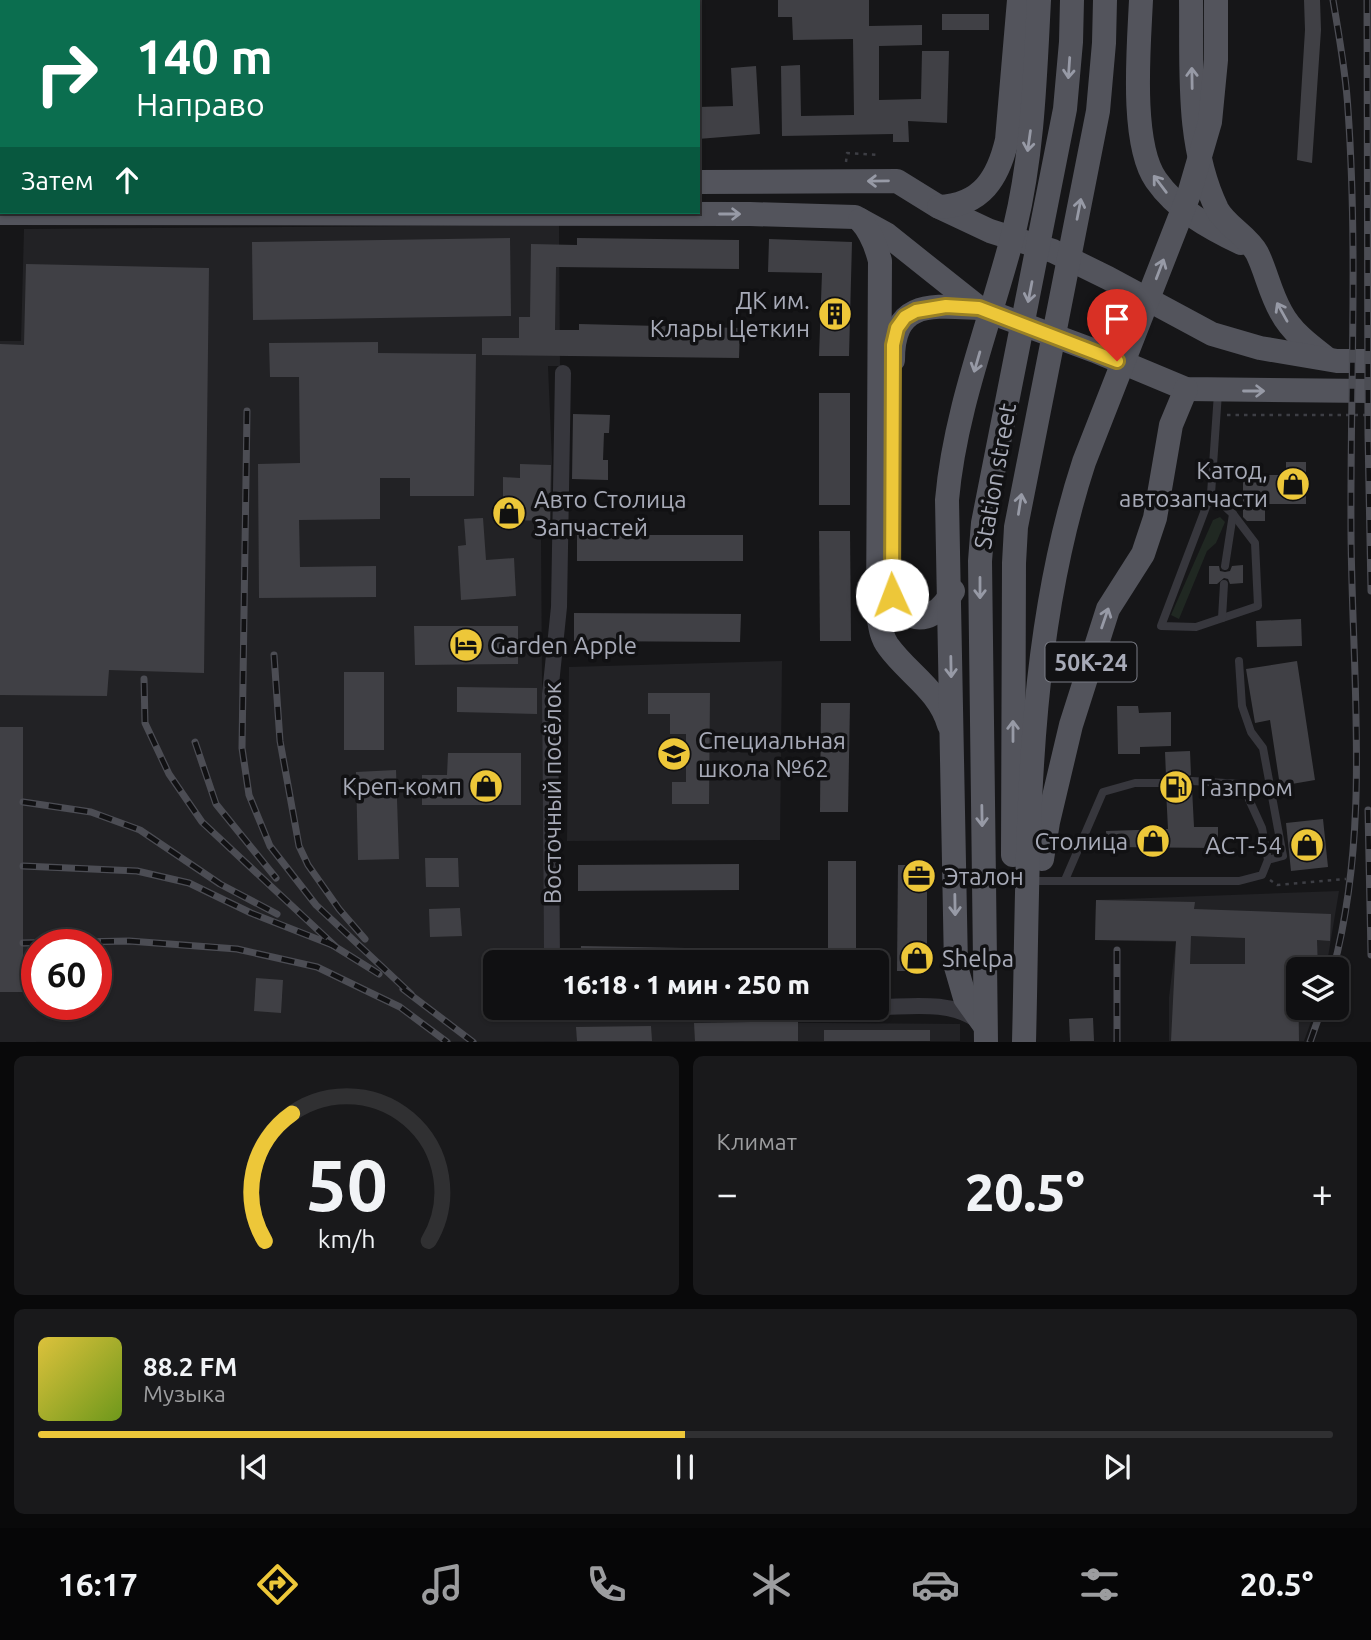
<!DOCTYPE html>
<html lang="ru">
<head>
<meta charset="utf-8">
<style>
  :root { --surface:#101012; --page:#19191b; --text:#f1f3f6; --muted:#9c9d9f; --line:#303032; --accent:#edc739 }
  body { margin:0; font-family:Ubuntu,sans-serif; background:var(--page); color:var(--text); height:100vh; display:flex; flex-direction:column; font-size:26px; white-space:nowrap }
  * { box-sizing:border-box; margin:0 }
  p { font-size:23px; color:var(--muted) }
  .icon { flex:none; width:38px; height:38px; fill:none; stroke:currentColor; stroke-width:2; stroke-linecap:round; stroke-linejoin:round }
  .map { position:relative; height:1042px; overflow:hidden }
  .details { display:flex; flex-direction:column; gap:14px; padding:14px; background:#09090a; flex:1 }
  .details>* { flex:none }
  .hud { position:absolute; left:0px; top:0px; width:700px; height:214px; box-shadow:0 2px 5px #0004,0 0 0 2px var(--line); background:#0b6e4f; color:#fff; overflow:hidden }
  .tools { position:absolute; left:1286px; top:957px; display:grid; gap:14px }
  .tools a { display:grid; place-items:center; width:63px; height:63px; border-radius:10px; background:var(--surface); box-shadow:0 2px 5px #0004,0 0 0 2px var(--line); font-size:35px }
  .speed { position:absolute; left:21px; top:929px; display:flex; gap:14px; font-size:35px; font-weight:700; text-align:center }
  .speed>* { display:grid; place-content:center; width:91px; height:91px; border-radius:50%; background:var(--surface); box-shadow:0 2px 5px #0004,0 0 0 2px var(--line); line-height:1 }
  .speed .limit { border:10px solid #d22; background:#fff; color:#111 }
  .pin { position:absolute; display:grid; place-items:center; width:60px; height:60px; color:#fff; margin:-72px -30px; border-radius:50% 50% 50% 0; rotate:-45deg; box-shadow:0 0 7px #0007 }
  .pin .icon { rotate:45deg }
  .me { position:absolute; width:77px; margin:-38px; rotate:358deg; stroke-linejoin:round; filter:drop-shadow(0 0 5px #0008) }
  .turn { display:flex; align-items:center; gap:24px; height:147px; padding:0 21px; font-size:32px }
  .turn .icon { width:91px; height:91px; stroke-width:2.5 }
  .turn b { display:block; font-size:49px; line-height:60px }
  .then { display:flex; align-items:center; height:66px; padding:0 21px; background:#0003; gap:14px; font-size:26px }
  .big { font-size:52px; font-weight:800; line-height:1.1 }
  .details .card { flex:1; display:flex; flex-direction:column; justify-content:center; gap:10px; min-width:0; padding:0 24px; border-radius:10px; background:var(--page) }
  .details .dial { align-items:center; gap:0 }
  .dial svg { height:182px; overflow:visible; fill:none; stroke:var(--line); stroke-width:7; stroke-linecap:round; text-anchor:middle }
  .dial text { fill:var(--text); stroke:none }
  .song { display:flex; align-items:center; gap:21px }
  .cover { width:84px; height:84px; border-radius:10px; background:linear-gradient(135deg,hsl(50 70% 55%),hsl(80 70% 35%)) }
  .played { height:7px; border-radius:4px; background:linear-gradient(90deg,var(--accent) 50%,var(--line) 50%) }
  .keys { display:flex; justify-content:space-around; direction:ltr }
  .heat { display:flex; justify-content:space-between; align-items:center; font-size:38px; direction:ltr }
  .details .tiles { flex:1; display:grid; gap:14px; grid-template-columns:1fr 1fr }
  .card:last-child { grid-column:span 2 }
  .trip { position:absolute; left:483px; top:950px; width:406px; height:70px; border-radius:10px; background:var(--surface); box-shadow:0 2px 5px #0004,0 0 0 2px var(--line); font-weight:800; line-height:70px; text-align:center }
  .tab-bar { display:flex; height:112px; justify-content:space-around; align-items:center; background:#060607; color:var(--muted) }
  .tab-bar .icon { width:49px; height:49px }
  .tab-bar .on { color:var(--accent) }
  .tab-bar b { font-size:32px; color:var(--text) }
  .map>svg:first-child { display:block }
  .built { fill:#222225; fill-rule:evenodd }
  .green { fill:#202822 }
  .building { fill:#404045; fill-rule:evenodd }
  .lines { fill:none; stroke-linecap:round; stroke-linejoin:round }
  .path { stroke:#3d3e44; stroke-width:2.5; stroke-dasharray:3.5 5; stroke-linecap:butt }
  .lane { stroke:#37373d; stroke-width:8 }
  .street { stroke:#37373d; stroke-width:16 }
  .primary { stroke:#53545c; stroke-width:24 }
  .rail-casing { stroke:#4c4d54; stroke-width:7 }
  .rail { stroke:#111113; stroke-width:4.5; stroke-dasharray:13; stroke-linecap:butt }
  .oneway { stroke:#979aa6 }
  .route-casing { stroke:#9a8125; stroke-width:18 }
  .route { stroke:#edc739; stroke-width:12 }
  .labels { text-anchor:middle; dominant-baseline:central; stroke-width:7; stroke-linejoin:round; paint-order:stroke }
  .shield { fill:#111113; stroke:#7b7d86; stroke-width:2 }
  .shield-label { font-size:23px; font-weight:bold; fill:#a8abb8 }
  .poi-label { font-size:24px; fill:#a8abb8; stroke:#111113; text-anchor:start }
  .street-label { font-size:24px; fill:#a8abb8; stroke:#111113 }
</style>
</head>
<body>
<div class="map">
<svg width="1371" height="1042" viewBox="0 0 1371 1042">
  <rect width="100%" height="100%" fill="#161618"/>
  <g class="built">
    <path d="M 0,0 L 688,0 L 2,2 L 2,150 Z"/>
    <path d="M 559,225 L 560,366 L 548,366 L 552,462 L 551,528 L 541,539 L 544,962 L 495,962 L 495,1008 L 544,1008 L 545,1021 L 960,1024 L 960,1041 L 0,1042 L 0,341 L 21,341 L 24,229 ZM 37,945 L 96,945 L 96,1004 L 37,1004 Z"/>
    <path d="M 782,661 L 780,840 L 567,841 L 569,667 Z"/>
    <path d="M 1339,891 L 1326,969 L 1298,970 L 1298,1008 L 1316,1008 L 1304,1041 L 1169,1041 L 1169,997 L 1176,942 L 1095,940 L 1096,900 Z"/>
  </g>
  <path class="green" d="M 1220,517 L 1225,522 L 1216,543 L 1207,551 L 1179,619 L 1171,615 L 1213,520 Z"/>
  <g class="building">
    <path d="M 778,0 L 869,0 L 869,26 L 922,25 L 922,45 L 879,46 L 879,100 L 921,99 L 922,51 L 949,51 L 947,123 L 908,121 L 909,142 L 893,142 L 893,134 L 782,136 L 781,66 L 800,65 L 801,116 L 854,115 L 853,39 L 793,40 L 792,17 L 778,17 Z"/>
    <path d="M 1304,0 L 1320,0 L 1321,30 L 1312,163 L 1297,160 L 1305,30 Z"/>
    <rect x="942" y="14" width="47" height="16"/>
    <path d="M 756,66 L 760,134 L 698,139 L 698,107 L 733,106 L 731,68 Z"/>
    <path d="M 510,238 L 511,316 L 253,320 L 252,242 Z"/>
    <path d="M 577,238 L 739,240 L 739,269 L 556,267 L 555,330 L 579,330 L 579,324 L 740,328 L 739,358 L 482,355 L 482,338 L 519,338 L 519,317 L 530,317 L 531,244 L 577,245 Z"/>
    <path d="M 769,239 L 852,242 L 849,356 L 819,356 L 822,273 L 768,272 Z"/>
    <path d="M 26,264 L 209,268 L 204,673 L 109,670 L 107,696 L 0,695 L 0,344 L 24,345 Z"/>
    <path d="M 378,342 L 378,353 L 476,354 L 474,496 L 410,496 L 410,478 L 380,478 L 380,519 L 299,520 L 300,567 L 376,566 L 376,597 L 259,598 L 258,464 L 300,463 L 299,377 L 270,377 L 269,343 Z"/>
    <rect x="819" y="393" width="31" height="112"/>
    <path d="M 573,414 L 610,415 L 609,433 L 604,433 L 603,460 L 608,460 L 608,480 L 572,479 Z"/>
    <path d="M 1286,462 L 1306,462 L 1306,504 L 1265,504 L 1265,521 L 1247,521 L 1243,517 L 1243,475 L 1286,475 Z"/>
    <path d="M 520,464 L 551,465 L 550,521 L 503,520 L 503,477 L 520,478 Z"/>
    <path d="M 483,518 L 486,560 L 514,558 L 516,596 L 461,600 L 458,546 L 466,545 L 464,519 Z"/>
    <path d="M 819,531 L 850,531 L 851,641 L 820,641 Z"/>
    <rect x="577" y="535" width="166" height="26"/>
    <path d="M 1243,565 L 1243,583 L 1230,584 L 1228,579 L 1224,578 L 1217,584 L 1209,584 L 1209,566 L 1219,566 L 1220,571 L 1225,572 L 1230,571 L 1232,566 Z"/>
    <path d="M 574,613 L 741,614 L 740,642 L 574,641 Z"/>
    <path d="M 1301,619 L 1302,646 L 1257,647 L 1256,621 Z"/>
    <path d="M 414,626 L 518,626 L 518,664 L 415,665 Z"/>
    <path d="M 1297,661 L 1315,780 L 1280,786 L 1270,720 L 1255,723 L 1246,669 Z"/>
    <rect x="344" y="672" width="40" height="78"/>
    <path d="M 457,687 L 537,688 L 537,714 L 457,712 Z"/>
    <path d="M 648,693 L 710,693 L 709,804 L 672,804 L 672,782 L 686,782 L 686,734 L 670,734 L 670,714 L 648,714 Z"/>
    <path d="M 821,703 L 850,703 L 848,812 L 820,812 Z"/>
    <path d="M 1117,706 L 1138,706 L 1139,713 L 1171,712 L 1171,746 L 1140,747 L 1140,754 L 1118,754 Z"/>
    <rect x="0" y="727" width="23" height="265"/>
    <path d="M 1190,751 L 1191,775 L 1187,777 L 1186,781 L 1192,788 L 1194,827 L 1218,827 L 1218,848 L 1107,847 L 1106,831 L 1168,829 L 1166,790 L 1171,787 L 1172,782 L 1166,776 L 1165,752 Z"/>
    <path d="M 448,753 L 521,753 L 521,805 L 422,805 L 422,775 L 447,775 Z"/>
    <path d="M 396,770 L 399,859 L 358,860 L 356,772 Z"/>
    <path d="M 1323,819 L 1328,867 L 1291,871 L 1286,823 Z"/>
    <path d="M 425,858 L 458,858 L 459,887 L 426,887 Z"/>
    <rect x="828" y="861" width="28" height="101"/>
    <path d="M 739,864 L 739,890 L 578,891 L 578,865 Z"/>
    <path d="M 898,865 L 927,865 L 927,971 L 897,971 Z"/>
    <path d="M 1096,900 L 1195,902 L 1194,909 L 1331,914 L 1330,941 L 1317,940 L 1318,970 L 1298,970 L 1299,1041 L 1171,1041 L 1176,941 L 1095,940 ZM 1191,936 L 1245,938 L 1245,964 L 1190,964 Z"/>
    <path d="M 460,908 L 462,936 L 430,937 L 429,909 Z"/>
    <path d="M 581,946 L 738,949 L 738,962 L 580,962 Z"/>
    <path d="M 256,978 L 283,980 L 281,1013 L 254,1011 Z"/>
    <path d="M 1093,1018 L 1094,1041 L 1070,1041 L 1069,1019 Z"/>
    <path d="M 798,1021 L 798,1041 L 695,1041 L 694,1023 Z"/>
    <path d="M 651,1026 L 652,1041 L 577,1041 L 576,1027 Z"/>
    <rect x="824" y="1030" width="106" height="11"/>
  </g>
  <g class="lines">
    <g class="path">
      <path d="M 846,162 L 847,153 L 879,155"/>
      <path d="M 1227,415 L 1371,415"/>
      <path d="M 1270,880 L 1277,885 L 1346,879"/>
    </g>
    <g class="lane">
      <path d="M 1211,494 L 1233,514 L 1255,543 L 1258,606 L 1196,627 L 1161,626 L 1211,494 L 1218,393"/>
      <path d="M 1225,566 L 1233,514"/>
      <path d="M 1222,618 L 1224,584"/>
      <path d="M 1239,661 L 1242,706 L 1251,732 L 1263,748 L 1283,856 L 1268,860"/>
      <path d="M 1065,880 L 1103,792 L 1135,783 L 1166,783"/>
      <path d="M 1039,881 L 1239,881 L 1262,875 L 1268,860 L 1262,828 L 1242,784 L 1192,781"/>
    </g>
    <g class="street">
      <path d="M 552,962 L 550,694 L 559,607 L 563,373"/>
      <path d="M 877,1007 C 909,1007 949,1000 977,1020"/>
    </g>
    <g class="primary">
      <path d="M 1141,0 C 1139,45 1130,143 1156,180 C 1177,210 1208,227 1241,243"/>
      <path d="M 1191,0 C 1192,70 1186,145 1217,209 C 1226,226 1248,236 1257,253 C 1266,271 1270,293 1281,312 C 1291,331 1308,344 1325,357"/>
      <path d="M 0,182 L 2,182"/>
      <path d="M 698,182 L 897,181 L 939,207 L 990,231 L 1053,251 L 1108,278 L 1212,334 L 1260,348 L 1337,361 L 1371,361"/>
      <path d="M 939,207 C 982,205 998,178 1007,140 L 1019,0"/>
      <path d="M 0,213 L 750,214 L 855,217 L 886,234 L 979,308 L 1095,351 L 1186,389 L 1371,391"/>
      <path d="M 860,220 C 871,232 876,245 880,261 L 878,614 C 880,625 881,637 888,646 C 908,674 939,690 949,725"/>
      <path d="M 893,360 C 893,299 932,306 979,308"/>
      <path d="M 891,571 C 890,620 928,636 953,591"/>
      <path d="M 1013,855 L 1014,563 L 1016,527 L 1098,111 L 1104,43 L 1105,0"/>
      <path d="M 1042,859 L 1048,822 L 1071,725 L 1108,609 L 1143,554 L 1155,518 L 1171,425 L 1186,389"/>
      <path d="M 985,1026 L 965,998 L 956,967 L 947,500 C 955,407 992,318 1015,227 C 1033,153 1035,76 1039,0"/>
      <path d="M 986,1042 L 980,561 L 983,523 L 1065,109 L 1071,42 L 1072,0"/>
      <path d="M 1024,1042 C 1029,848 1023,648 1084,462 L 1189,194 L 1210,122 L 1216,60 L 1216,0"/>
    </g>
    <g class="rail-casing">
      <g id="rail">
        <path d="M 1333,0 C 1339,36 1346,73 1348,110 C 1358,251 1350,392 1351,533 C 1352,679 1371,827 1333,970"/>
        <path d="M 1367,0 L 1368,435 L 1371,591"/>
        <path d="M 247,411 L 242,748 L 249,795 L 270,846 L 316,905 L 411,994"/>
        <path d="M 274,655 L 280,741 L 299,846 L 308,865 L 339,909 L 365,939"/>
        <path d="M 195,742 L 216,804 L 276,878"/>
        <path d="M 23,802 L 91,812 L 140,830 L 220,884 L 277,914"/>
        <path d="M 1368,810 L 1371,955"/>
        <path d="M 23,866 L 137,871 L 189,883 L 251,913 L 335,946 L 202,822 L 169,774 L 145,723 L 144,679"/>
        <path d="M 326,941 L 379,974"/>
        <path d="M 23,943 L 129,941 L 237,949 L 317,967 L 400,1007 L 447,1042"/>
        <path d="M 403,989 L 473,1042"/>
        <path d="M 1117,1042 L 1117,950"/>
        <path d="M 1310,1042 L 1322,1008"/>
      </g>
    </g>
    <use href="#rail" class="rail"/>
  </g>
  <defs><path id="oneway-shaft" d="M-6 0H5M1.5-3L5.5 0L1.5 3" fill="none" stroke-width="1.6" stroke-linecap="round" stroke-linejoin="round" transform="scale(1.75)"/></defs>
  <g class="oneway">
    <use href="#oneway-shaft" transform="translate(1069 68) rotate(94)"/>
    <use href="#oneway-shaft" transform="translate(1192 78) rotate(-91)"/>
    <use href="#oneway-shaft" transform="translate(1029 141) rotate(98)"/>
    <use href="#oneway-shaft" transform="translate(878 181) rotate(179)"/>
    <use href="#oneway-shaft" transform="translate(1160 184) rotate(-127)"/>
    <use href="#oneway-shaft" transform="translate(1079 209) rotate(-79)"/>
    <use href="#oneway-shaft" transform="translate(730 214)"/>
    <use href="#oneway-shaft" transform="translate(1160 269) rotate(-69)"/>
    <use href="#oneway-shaft" transform="translate(1030 292) rotate(101)"/>
    <use href="#oneway-shaft" transform="translate(1282 312) rotate(-119)"/>
    <use href="#oneway-shaft" transform="translate(977 362) rotate(106)"/>
    <use href="#oneway-shaft" transform="translate(1254 391)"/>
    <use href="#oneway-shaft" transform="translate(1020 504) rotate(-81)"/>
    <use href="#oneway-shaft" transform="translate(980 588) rotate(90)"/>
    <use href="#oneway-shaft" transform="translate(1105 618) rotate(-71)"/>
    <use href="#oneway-shaft" transform="translate(951 667) rotate(89)"/>
    <use href="#oneway-shaft" transform="translate(1013 731) rotate(-90)"/>
    <use href="#oneway-shaft" transform="translate(982 816) rotate(89)"/>
    <use href="#oneway-shaft" transform="translate(955 905) rotate(89)"/>
  </g>
  <g class="lines">
    <g class="route-casing">
      <path id="route" d="M 892,595 L 893,345 L 897,328 L 905,317 L 916,311 L 946,306 L 979,308 L 1117,361"/>
    </g>
    <use href="#route" class="route"/>
  </g>
  <defs>
    <g id="building-disc" transform="scale(1.75)"><circle r="9.5" fill="#edc739" stroke="#111113"/><path d="M-4-6H4V6H1V3H-1V6H-4ZM-2.5-4.3h1.7v1.8h-1.7ZM.8-4.3h1.7v1.8H.8ZM-2.5-1h1.7V.8h-1.7ZM.8-1h1.7V.8H.8Z" fill="#111"/></g>
    <g id="shop-disc" transform="scale(1.75)"><circle r="9.5" fill="#edc739" stroke="#111113"/><path d="M-5-2.5h2.3a2.7 3.5 0 0 1 5.4 0H5L5.5 6h-11ZM-1.5-2.5h3a1.5 2.3 0 0 0-3 0Z" fill="#111"/></g>
    <g id="hotel-disc" transform="scale(1.75)"><circle r="9.5" fill="#edc739" stroke="#111113"/><path d="M-6-4.5h1.5V1H6V5H4.5V3h-9V5H-6ZM-4 0a1.8 1.8 0 1 1 3.6 0ZM.5 0V-2.5h3Q6-2.5 6 0Z" fill="#111"/></g>
    <g id="school-disc" transform="scale(1.75)"><circle r="9.5" fill="#edc739" stroke="#111113"/><path d="M0-5L7-2L0 1L-7-2ZM-4 1L0 2.5L4 1V4Q0 6-4 4Z" fill="#111"/></g>
    <g id="fuel-disc" transform="scale(1.75)"><circle r="9.5" fill="#edc739" stroke="#111113"/><path d="M-5.5-6h7V0h2V4h1.3V-2.5L3-4.5l.8-.8L6-3V5H2.5V1h-1V6h-7ZM-4.2-4.7v3.2H.2V-4.7Z" fill="#111"/></g>
    <g id="office-disc" transform="scale(1.75)"><circle r="9.5" fill="#edc739" stroke="#111113"/><path d="M-6-3h4V-5.5h4V-3h4V5H-6ZM-1-4.5V-3h2v-1.5ZM-6 0V1H6V0Z" fill="#111"/></g>
  </defs>
  <g fill-rule="evenodd">
    <use href="#building-disc" x="835" y="314"/>
    <use href="#shop-disc" x="1293" y="484"/>
    <use href="#shop-disc" x="509" y="513"/>
    <use href="#hotel-disc" x="466" y="645"/>
    <use href="#school-disc" x="674" y="754"/>
    <use href="#shop-disc" x="486" y="786"/>
    <use href="#fuel-disc" x="1176" y="787"/>
    <use href="#shop-disc" x="1153" y="841"/>
    <use href="#shop-disc" x="1307" y="845"/>
    <use href="#office-disc" x="919" y="876"/>
    <use href="#shop-disc" x="917" y="958"/>
  </g>
  <g class="labels">
    <rect class="shield" x="1045.5" y="642.5" width="91" height="39" rx="5"/>
    <g class="shield-label">
      <text x="1091" y="662">50К-24</text>
    </g>
    <g class="poi-label">
      <text x="810" y="300" text-anchor="end">ДК им.<tspan x="810" dy="28">Клары Цеткин</tspan></text>
      <text x="1268" y="470" text-anchor="end">Катод,<tspan x="1268" dy="28">автозапчасти</tspan></text>
      <text x="534" y="499">Авто Столица<tspan x="534" dy="28">Запчастей</tspan></text>
      <text x="490" y="645">Garden Apple</text>
      <text x="698" y="740">Специальная<tspan x="698" dy="28">школа №62</tspan></text>
      <text x="462" y="786" text-anchor="end">Креп-комп</text>
      <text x="1200" y="787">Газпром</text>
      <text x="1128" y="841" text-anchor="end">Столица</text>
      <text x="1282" y="845" text-anchor="end">АСТ-54</text>
      <text x="944" y="876">Эталон</text>
      <text x="942" y="958">Shelpa</text>
    </g>
    <g class="street-label">
      <text transform="translate(995 476) rotate(-80)">Station street</text>
      <text transform="translate(552 793) rotate(-90)">Восточный посёлок</text>
    </g>
  </g>
</svg>
<div class="tools">
<a><svg class="icon" aria-label="layers" viewBox="0 0 24 24"><path d="M12 4l9 5-9 5-9-5zM3 14l9 5 9-5"/></svg></a>
</div>
<div class="speed"><div class="limit">60</div></div>
<div class="pin" style="left:1117px;top:361px;background:#d93025"><svg class="icon" aria-label="arrive" viewBox="0 0 24 24"><path d="M6 21V4h12l-3 4 3 4H6"/></svg></div>
<svg class="me" style="left:892px;top:595px" viewBox="-20 -20 40 40"><circle r="19" fill="#fff"/><path d="M0-13L10 11 0 6-10 11z" fill="#edc739"/></svg>
<div class="trip">16:18 · 1 мин · 250 m</div>
<div class="hud">
<div class="turn"><svg class="icon" aria-label="right" viewBox="0 0 24 24"><path d="M7 20v-9h11M14 6l5 5-5 5"/></svg><div><b>140 m</b>Направо</div></div>
<div class="then">Затем<svg class="icon" aria-label="ahead" viewBox="0 0 24 24"><path d="M12 20V5M6 11l6-6 6 6"/></svg></div>
</div>
</div>
<section class="details">
<div class="tiles">
<div class="card dial"><svg viewBox="0 0 100 80">
<path d="M14 69A42 42 0 1 1 86 69"/>
<path d="M14 69A42 42 0 0 1 26 13" stroke="#edc739"/>
<text x="50" y="56" font-size="32" font-weight="700">50</text>
<text x="50" y="72" font-size="11">km/h</text>
</svg></div>
<div class="card"><p>Климат</p>
<div class="heat"><a>−</a><b class="big">20.5°</b><a>+</a></div>
</div>
<div class="card">
<div class="song"><i class="cover"></i><div><b>88.2 FM</b><p>Музыка</p></div></div>
<div class="played"></div>
<div class="keys"><svg class="icon" aria-label="previous" viewBox="0 0 24 24"><path d="M18 5L8 12l10 7zM5 5v14"/></svg><svg class="icon" aria-label="pause" viewBox="0 0 24 24"><path d="M8 5v14M16 5v14"/></svg><svg class="icon" aria-label="next" viewBox="0 0 24 24"><path d="M6 5l10 7-10 7zM19 5v14"/></svg></div>
</div>
</div>
</section>
<nav class="tab-bar">
<b>16:17</b>
<svg class="icon on" aria-label="directions" viewBox="0 0 24 24"><path d="M12 3l9 9-9 9-9-9zM9 14v-3h6M13 9l2 2-2 2"/></svg>
<svg class="icon" aria-label="music" viewBox="0 0 24 24"><path d="M9 18V5l10-2v13"/><circle cx="6" cy="18" r="3"/><circle cx="16" cy="16" r="3"/></svg>
<svg class="icon" aria-label="phone" viewBox="0 0 24 24"><path d="M5 4h4l2 5-3 2q2 4 5 5l2-3 5 2v4C11 20 4 13 5 4z"/></svg>
<svg class="icon" aria-label="climate" viewBox="0 0 24 24"><path d="M12 3v18M4 7l16 10M4 17L20 7"/></svg>
<svg class="icon" aria-label="car" viewBox="0 0 24 24"><path d="M5 17H2v-5l4-1 3-4h7l3 4 3 1v5h-3M9 17h6M6 11h13"/><circle cx="7" cy="17" r="2"/><circle cx="17" cy="17" r="2"/></svg>
<svg class="icon" aria-label="filters" viewBox="0 0 24 24"><path d="M4 7h16M4 17h16"/><circle cx="9" cy="7" r="2"/><circle cx="15" cy="17" r="2"/></svg>
<b>20.5°</b>
</nav>
</body>
</html>
